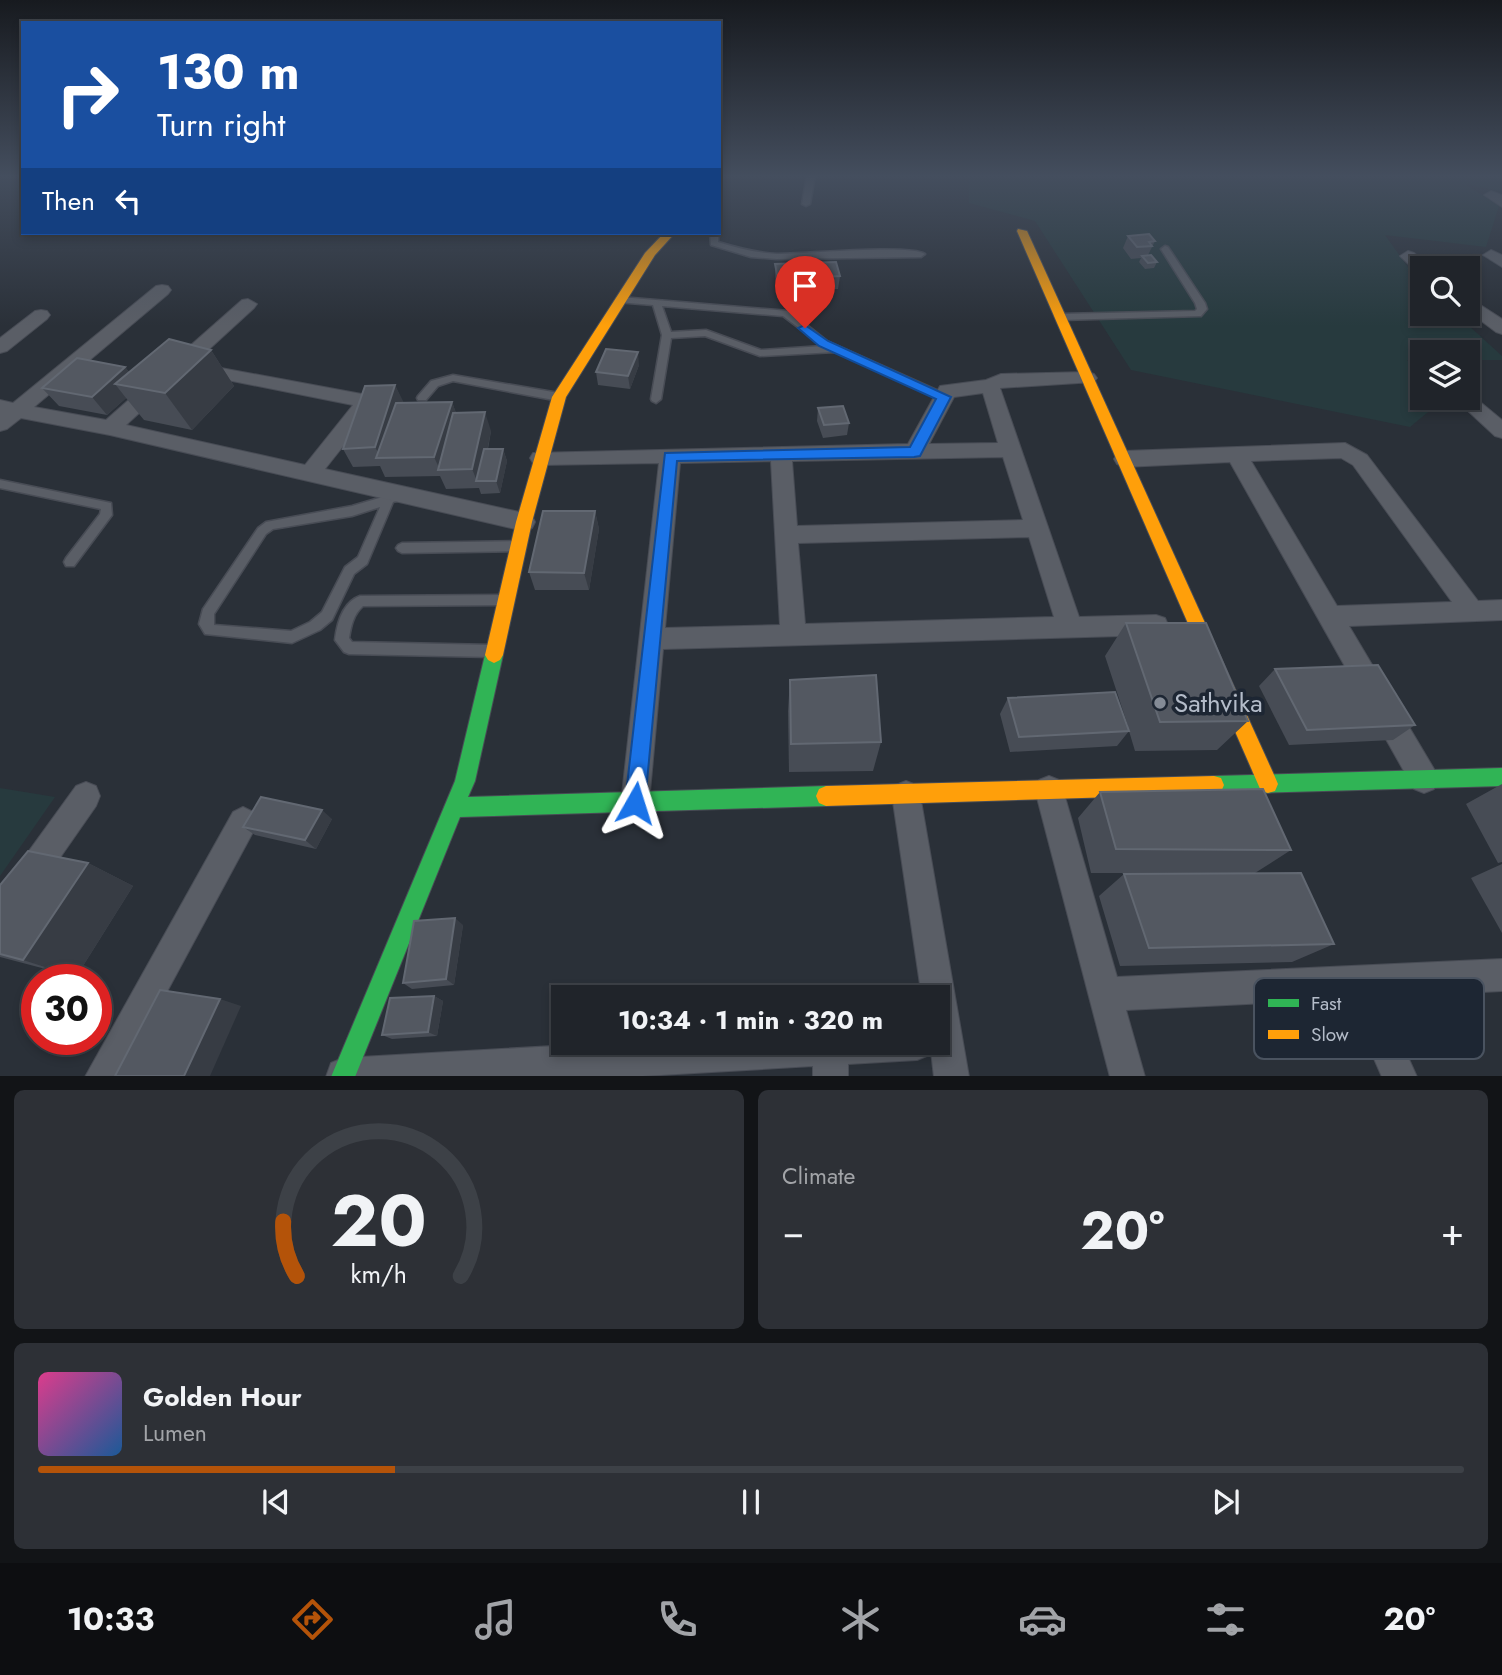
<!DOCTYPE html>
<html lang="en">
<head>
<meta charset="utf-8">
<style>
  :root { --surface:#20242a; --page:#2d3036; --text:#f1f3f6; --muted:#a2a4a8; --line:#3d4147; --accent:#b45309 }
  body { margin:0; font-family:Jost,sans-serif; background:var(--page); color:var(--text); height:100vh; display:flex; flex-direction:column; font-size:26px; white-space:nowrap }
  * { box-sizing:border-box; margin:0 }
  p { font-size:23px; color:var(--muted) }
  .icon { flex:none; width:38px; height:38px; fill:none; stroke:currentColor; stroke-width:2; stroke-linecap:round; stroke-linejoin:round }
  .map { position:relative; height:1076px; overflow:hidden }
  .details { display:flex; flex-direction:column; gap:14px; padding:14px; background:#121417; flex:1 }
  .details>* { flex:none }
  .guide { position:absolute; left:21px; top:21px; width:700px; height:214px; border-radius:0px; box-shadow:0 4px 10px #0003,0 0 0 2px var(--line); background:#1a4fa0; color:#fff; overflow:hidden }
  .fabs { position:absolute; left:1410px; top:256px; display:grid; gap:14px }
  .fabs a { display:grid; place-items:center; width:70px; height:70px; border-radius:0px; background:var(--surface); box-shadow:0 4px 10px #0003,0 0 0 2px var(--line); font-size:35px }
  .speed { position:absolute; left:21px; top:964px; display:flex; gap:14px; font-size:35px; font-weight:700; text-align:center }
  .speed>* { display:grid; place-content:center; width:91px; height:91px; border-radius:50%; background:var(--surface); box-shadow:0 4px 10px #0003,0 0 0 2px var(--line); line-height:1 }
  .speed .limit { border:10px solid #d22; background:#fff; color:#111 }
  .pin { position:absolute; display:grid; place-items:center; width:60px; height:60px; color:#fff; margin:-72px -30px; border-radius:50% 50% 50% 0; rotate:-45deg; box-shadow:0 0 7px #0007 }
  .pin .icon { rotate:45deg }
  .me { position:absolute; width:77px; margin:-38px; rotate:6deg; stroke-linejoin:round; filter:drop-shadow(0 0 5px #0008) }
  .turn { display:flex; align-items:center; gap:24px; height:147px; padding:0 21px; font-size:32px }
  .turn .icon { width:91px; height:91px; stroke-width:2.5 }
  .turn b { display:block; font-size:49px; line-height:60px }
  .then { display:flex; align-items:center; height:66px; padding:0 21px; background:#0003; gap:14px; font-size:26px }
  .big { font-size:52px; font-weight:700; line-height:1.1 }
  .details .tile { flex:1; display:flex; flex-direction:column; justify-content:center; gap:10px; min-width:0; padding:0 24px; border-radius:10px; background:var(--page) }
  .details .dial { align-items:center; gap:0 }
  .dial svg { height:182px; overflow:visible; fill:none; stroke:var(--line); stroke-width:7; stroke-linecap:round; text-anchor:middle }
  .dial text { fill:var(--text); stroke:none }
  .song { display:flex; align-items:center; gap:21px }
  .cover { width:84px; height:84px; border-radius:10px; background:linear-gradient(135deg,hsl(330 70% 55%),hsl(210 70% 35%)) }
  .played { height:7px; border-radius:4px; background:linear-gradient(90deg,var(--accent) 25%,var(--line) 25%) }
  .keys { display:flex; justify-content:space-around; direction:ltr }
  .heat { display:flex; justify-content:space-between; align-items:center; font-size:38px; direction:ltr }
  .details .tiles { flex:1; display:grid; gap:14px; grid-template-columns:1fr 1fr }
  .tile:last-child { grid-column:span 2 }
  .trip { position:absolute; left:551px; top:985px; width:399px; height:70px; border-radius:0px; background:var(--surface); box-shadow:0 4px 10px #0003,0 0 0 2px var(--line); font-weight:700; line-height:70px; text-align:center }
  .tabs { display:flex; height:112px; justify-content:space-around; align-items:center; background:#0d0e11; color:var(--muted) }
  .tabs .icon { width:49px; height:49px }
  .tabs .current { color:var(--accent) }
  .tabs b { font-size:32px; color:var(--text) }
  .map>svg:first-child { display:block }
  .green { fill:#273a3e }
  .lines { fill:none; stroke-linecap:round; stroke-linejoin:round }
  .lane-casing { stroke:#484c55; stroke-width:3 }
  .street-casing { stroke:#484c55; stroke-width:2 }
  .fast-casing { stroke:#484c55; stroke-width:2 }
  .slow-casing { stroke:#484c55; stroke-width:2 }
  .lane { fill:#5a5e66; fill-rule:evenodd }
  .street { fill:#5a5e66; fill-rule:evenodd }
  .fast { fill:#30b455; fill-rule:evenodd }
  .slow { fill:#ff9f0a; fill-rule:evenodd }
  .wall { fill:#474c55 }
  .shaded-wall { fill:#373c44 }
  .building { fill:#535861; stroke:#626872; stroke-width:2 }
  .route { fill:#1a73e8; stroke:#114b97; stroke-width:2 }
  .poi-dot { fill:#848b96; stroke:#1d2633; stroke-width:2.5 }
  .labels { text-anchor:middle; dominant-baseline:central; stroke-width:7; stroke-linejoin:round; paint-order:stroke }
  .poi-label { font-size:26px; fill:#b4bcc9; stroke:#1d2633; text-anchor:start }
  .key { fill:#1d2633; stroke:#4a5360; stroke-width:2 }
  .key-label { font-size:19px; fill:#b4bcc9 }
</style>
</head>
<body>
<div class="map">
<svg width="1502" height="1077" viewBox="0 0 1502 1077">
  <rect width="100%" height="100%" fill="#2a3038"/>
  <g class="green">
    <path d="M 969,175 L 1499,175 L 1501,191 L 1465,184 L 1499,206 L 1486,247 L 1385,235 L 1412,273 L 1423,283 L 1423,313 L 1455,313 L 1502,356 L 1502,360 L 1468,360 L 1468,352 L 1423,352 L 1423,360 L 1407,360 L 1423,376 L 1423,397 L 1445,398 L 1410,427 L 1131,370 L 1035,221 L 969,203 Z"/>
    <path d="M 0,788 L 55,797 L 0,876 Z"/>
  </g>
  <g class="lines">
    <g class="lane-casing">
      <g id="lane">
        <path d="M 807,175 L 815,175 L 810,204 L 806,206 L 802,204 Z"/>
        <path d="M 710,233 L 718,233 L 718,242 C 738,248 756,253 777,254 C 805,254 909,244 925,254 L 921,257 L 777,259 L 751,257 L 711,245 Z"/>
        <path d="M 1165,246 L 1168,247 L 1205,303 L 1207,309 L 1201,316 L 1061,320 L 1056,317 L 1061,314 L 1195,311 L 1197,309 L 1195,303 L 1161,249 Z"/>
        <path d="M 620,297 L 789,311 L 827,341 L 948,395 L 949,397 L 948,399 L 940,399 L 835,352 L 760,356 L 705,336 L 671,338 L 661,399 L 656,403 L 652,401 L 651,399 L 662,335 L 653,305 L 617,302 L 617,298 ZM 662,306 L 783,316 L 823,346 L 761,350 L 706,330 L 671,332 Z"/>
        <path d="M 453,375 L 559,393 L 564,397 L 559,401 L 453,381 L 438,386 L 426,400 L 418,400 L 417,398 L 418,396 L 431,381 Z"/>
        <path d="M 0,480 L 111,503 L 112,515 L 74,566 L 66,566 L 64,562 L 66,558 L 100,514 L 101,509 L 0,488 Z"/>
        <path d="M 403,491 L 409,495 L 407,498 L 393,502 L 367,564 L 354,574 L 332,620 L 320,630 L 292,643 L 205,634 L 199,624 L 203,609 L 258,528 L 266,522 L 352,506 ZM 380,507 L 358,557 L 345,567 L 322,612 L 310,622 L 291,631 L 214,625 L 214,614 L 266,534 L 273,529 L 352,516 Z"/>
        <path d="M 518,541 L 522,543 L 524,546 L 522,549 L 518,551 L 402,553 L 398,551 L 396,548 L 398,545 L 402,543 Z"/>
        <path d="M 503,595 L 508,596 L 510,600 L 508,604 L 503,605 L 363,606 C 353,615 351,626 349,638 L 352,642 L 492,645 L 497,647 L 499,651 L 497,655 L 492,657 L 349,654 L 344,652 L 335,640 C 337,623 343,602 360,596 Z"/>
      </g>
    </g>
    <g class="street-casing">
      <g id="street">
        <path d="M 1491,191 L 1502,195 L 1502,207 L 1484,195 Z"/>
        <path d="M 1491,250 L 1502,255 L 1502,267 L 1483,255 Z"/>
        <path d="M 1408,251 L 1414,253 L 1431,268 L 1423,268 L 1423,273 L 1417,272 L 1400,256 Z"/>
        <path d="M 162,285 L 168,286 L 171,290 L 168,294 L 34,407 L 106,420 L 242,300 L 248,299 L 257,304 L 254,308 L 194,363 L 367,395 L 373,405 L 370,412 L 325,469 L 524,513 L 532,516 L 535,522 L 532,528 L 524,531 L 110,435 L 21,418 L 7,429 L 0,431 L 0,400 L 13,403 L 156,286 ZM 188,368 L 197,374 L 353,405 L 305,465 L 126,425 Z"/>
        <path d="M 1468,297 L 1502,319 L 1502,334 L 1496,332 L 1468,311 Z"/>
        <path d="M 41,310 L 47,311 L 50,315 L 47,319 L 7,351 L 0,353 L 0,338 L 35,311 Z"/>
        <path d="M 1087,372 L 1094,374 L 1097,378 L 1094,382 L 1000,388 L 1079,617 L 1156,615 L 1165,618 L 1168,625 L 1165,632 L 1156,635 L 663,649 L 649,803 L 645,813 L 635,817 L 625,813 L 621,803 L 659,463 L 540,465 L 533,463 L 530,458 L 533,453 L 908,444 L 940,386 L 986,380 L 1001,374 ZM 983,393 L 998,443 L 929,444 L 954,397 ZM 1003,457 L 1023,520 L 797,526 L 792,461 ZM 771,461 L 780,625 L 665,628 L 680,463 ZM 1029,537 L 1054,617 L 805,624 L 798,543 Z"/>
        <path d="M 1468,392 L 1502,420 L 1502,438 L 1495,436 L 1453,397 L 1468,397 Z"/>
        <path d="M 1345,443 L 1367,455 L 1478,601 L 1502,600 L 1502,620 L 1349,626 L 1434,769 L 1438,779 L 1434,789 L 1424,793 L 1414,789 L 1230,462 L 1124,467 L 1117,464 L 1114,459 L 1117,454 L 1124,451 ZM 1341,458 L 1353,465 L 1452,602 L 1337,606 L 1251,461 Z"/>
        <path d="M 1049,776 L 1059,780 L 1063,790 L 1117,977 L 1502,959 L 1502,991 L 1381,997 L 1417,1077 L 1382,1077 L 1348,999 L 1126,1010 L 1145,1077 L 1110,1077 L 1035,790 L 1039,780 Z"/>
        <path d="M 906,781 L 916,785 L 920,795 L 969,1077 L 934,1077 L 931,1051 L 929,1055 L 917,1060 L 848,1064 L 848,1077 L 813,1077 L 813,1066 L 626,1077 L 326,1077 L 331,1063 L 343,1058 L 607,1043 L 938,1043 L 938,998 L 922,998 L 892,795 L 896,785 Z"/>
        <path d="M 86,782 L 96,786 L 100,796 L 96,806 L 11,928 L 0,933 L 0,891 L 76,786 Z"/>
        <path d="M 243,807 L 253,812 L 258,822 L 253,832 L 121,1077 L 85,1077 L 233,812 Z"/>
      </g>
    </g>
    <g class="fast-casing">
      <g id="fast">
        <path d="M 494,647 L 500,650 L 503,655 L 475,781 L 468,797 L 826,786 L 833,789 L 836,796 L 833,803 L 826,806 L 460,817 L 355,1077 L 331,1077 L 455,781 L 485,655 L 488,650 Z"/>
        <path d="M 1502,768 L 1502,786 L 1214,794 L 1207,792 L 1204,785 L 1207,778 L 1214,776 Z"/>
      </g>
    </g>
    <g class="slow-casing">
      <g id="slow">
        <path d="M 1018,229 L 1027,231 L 1275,777 L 1278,784 L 1275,791 L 1268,793 L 1261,791 L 1017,231 Z"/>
        <path d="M 664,233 L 675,233 L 655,255 L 566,397 L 532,522 L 503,655 L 500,660 L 494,663 L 488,660 L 485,655 L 516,522 L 552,397 L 645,253 Z"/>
        <path d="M 1214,776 L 1221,778 L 1224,785 L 1221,792 L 1214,794 L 826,806 L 819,803 L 816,796 L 819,789 L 826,786 Z"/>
      </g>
    </g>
    <use href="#lane" class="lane"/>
    <use href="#street" class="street"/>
    <use href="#fast" class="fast"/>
    <use href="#slow" class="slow"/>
  </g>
  <g class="wall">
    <path d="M 1128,236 L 1155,241 L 1148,255 L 1157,262 L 1154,268 L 1145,269 L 1139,262 L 1141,258 L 1131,259 L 1123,248 Z"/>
    <path d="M 775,264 L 840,276 L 838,289 L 777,292 L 775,277 Z"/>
    <path d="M 211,350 L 234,386 L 192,430 L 144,420 L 126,398 L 107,415 L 59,406 L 42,388 L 125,367 L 129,372 Z"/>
    <path d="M 639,365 L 630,389 L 598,385 L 596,372 Z"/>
    <path d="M 395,385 L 403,403 L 452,402 L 456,413 L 491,431 L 488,449 L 503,449 L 507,461 L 500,493 L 481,494 L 479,488 L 446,489 L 440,476 L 385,477 L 380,466 L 353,467 L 343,449 Z"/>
    <path d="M 818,408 L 849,423 L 847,435 L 823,438 L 817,421 Z"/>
    <path d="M 595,511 L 599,529 L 589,590 L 535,590 L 529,572 Z"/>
    <path d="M 1126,623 L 1248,721 L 1217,750 L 1135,751 L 1129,731 L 1117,746 L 1010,752 L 1000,714 L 1008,698 L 1128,726 L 1105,656 Z"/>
    <path d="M 1275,669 L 1415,725 L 1393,740 L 1289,745 L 1259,686 Z"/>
    <path d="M 790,680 L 881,742 L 873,771 L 789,772 L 788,711 Z"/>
    <path d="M 1502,784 L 1502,862 L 1498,863 L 1466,804 Z"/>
    <path d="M 1100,792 L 1291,850 L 1255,873 L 1334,944 L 1292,962 L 1120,966 L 1099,896 L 1124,874 L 1232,873 L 1091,873 L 1078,818 Z"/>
    <path d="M 332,819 L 316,849 L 255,835 L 243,827 Z"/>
    <path d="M 88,863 L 133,886 L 76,977 L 0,957 L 0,885 Z"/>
    <path d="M 1502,864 L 1502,933 L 1471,878 Z"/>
    <path d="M 463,925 L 454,985 L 412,989 L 403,983 Z"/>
    <path d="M 434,996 L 443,1001 L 437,1036 L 392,1039 L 382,1035 Z"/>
  </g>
  <g class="shaded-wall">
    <path d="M 211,350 L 234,386 L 192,430 L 165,393 Z"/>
    <path d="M 638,352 L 639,365 L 630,389 L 628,376 Z"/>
    <path d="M 125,367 L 140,386 L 115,384 L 126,398 L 107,415 L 92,397 Z"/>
    <path d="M 395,385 L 404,403 L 381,458 L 375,447 Z"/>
    <path d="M 452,402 L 459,421 L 440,470 L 434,457 Z"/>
    <path d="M 485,412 L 491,431 L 481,481 L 477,481 L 472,469 Z"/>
    <path d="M 503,449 L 507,461 L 500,493 L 496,481 Z"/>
    <path d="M 595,511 L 599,529 L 589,590 L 584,573 Z"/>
    <path d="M 322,810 L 332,819 L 316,849 L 305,840 Z"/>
    <path d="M 88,863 L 133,886 L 76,977 L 23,960 Z"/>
    <path d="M 455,918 L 463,925 L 454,985 L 446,979 Z"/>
    <path d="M 434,996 L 443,1001 L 437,1036 L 428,1032 Z"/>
    <path d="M 220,999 L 241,1006 L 210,1076 L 184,1076 Z"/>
  </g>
  <g class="building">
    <path d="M 1149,234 L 1155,241 L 1149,242 L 1152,246 L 1137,247 L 1128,236 Z"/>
    <path d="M 1151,255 L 1157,262 L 1148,263 L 1142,256 Z"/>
    <path d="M 836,262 L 840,276 L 778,279 L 775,264 Z"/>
    <path d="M 169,339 L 211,350 L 165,393 L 115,384 Z"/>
    <path d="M 606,349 L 638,352 L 628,376 L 596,372 Z"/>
    <path d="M 77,358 L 125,367 L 92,397 L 42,388 Z"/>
    <path d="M 395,385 L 375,447 L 343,449 L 365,386 Z"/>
    <path d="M 452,402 L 434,457 L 376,458 L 396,403 Z"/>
    <path d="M 843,406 L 849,423 L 824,425 L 818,408 Z"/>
    <path d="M 485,412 L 472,469 L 438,470 L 453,413 Z"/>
    <path d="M 484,449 L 503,449 L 496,481 L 476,481 Z"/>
    <path d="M 543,511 L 595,511 L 584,573 L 529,572 Z"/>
    <path d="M 1126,623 L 1206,623 L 1248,721 L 1160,722 Z"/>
    <path d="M 1378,665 L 1415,725 L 1307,730 L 1275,669 Z"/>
    <path d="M 876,675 L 881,742 L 791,744 L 790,680 Z"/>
    <path d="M 1115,692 L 1129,731 L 1019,737 L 1008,698 Z"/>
    <path d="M 1263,789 L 1291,850 L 1116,849 L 1100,792 Z"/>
    <path d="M 261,797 L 322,810 L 305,840 L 243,827 Z"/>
    <path d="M 28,851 L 88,863 L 23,960 L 0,954 L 0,885 Z"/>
    <path d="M 1301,873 L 1334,944 L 1149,948 L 1124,874 Z"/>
    <path d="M 455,918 L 446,979 L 403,983 L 414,921 Z"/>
    <path d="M 160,990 L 220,999 L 184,1076 L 115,1076 Z"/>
    <path d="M 434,996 L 428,1032 L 382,1035 L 390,998 Z"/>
  </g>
  <linearGradient id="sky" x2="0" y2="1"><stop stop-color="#171a1f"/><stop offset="0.54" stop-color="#444e5e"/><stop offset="1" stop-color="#444e5e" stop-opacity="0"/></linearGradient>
  <rect width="1502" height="326" fill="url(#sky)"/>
  <path class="route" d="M 805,325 L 828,341 L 951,397 L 920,456 L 914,457 L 677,461 L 645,803 L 643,810 L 635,813 L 628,810 L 625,803 L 665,453 L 910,447 L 936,399 L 819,346 L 798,328 Z"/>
  <circle class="poi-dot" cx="1160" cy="703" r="7"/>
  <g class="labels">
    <g class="poi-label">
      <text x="1174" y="703">Sathvika</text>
    </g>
  </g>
  <rect x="1254" y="978" width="230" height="81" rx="10" class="key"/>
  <rect x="1268" y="999" width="31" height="8" fill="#30b455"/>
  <rect x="1268" y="1030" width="31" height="9" fill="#ff9f0a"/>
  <g class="key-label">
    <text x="1311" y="1010">Fast</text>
    <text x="1311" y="1041">Slow</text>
  </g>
</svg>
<div class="fabs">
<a><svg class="icon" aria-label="search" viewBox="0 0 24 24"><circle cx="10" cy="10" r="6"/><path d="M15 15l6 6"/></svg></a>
<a><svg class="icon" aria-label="layers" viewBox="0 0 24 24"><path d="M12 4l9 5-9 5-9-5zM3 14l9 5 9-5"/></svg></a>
</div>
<div class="speed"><div class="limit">30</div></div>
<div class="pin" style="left:805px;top:328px;background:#d93025"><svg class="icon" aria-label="arrive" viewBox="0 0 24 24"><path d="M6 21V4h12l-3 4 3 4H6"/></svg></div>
<svg class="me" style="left:635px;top:803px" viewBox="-20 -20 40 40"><path d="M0-17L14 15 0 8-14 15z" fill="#1a73e8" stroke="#fff" stroke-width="4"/></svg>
<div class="trip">10:34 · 1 min · 320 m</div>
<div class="guide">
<div class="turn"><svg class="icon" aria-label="right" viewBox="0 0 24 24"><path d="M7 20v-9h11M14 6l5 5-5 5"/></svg><div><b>130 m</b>Turn right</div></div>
<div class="then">Then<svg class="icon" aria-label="left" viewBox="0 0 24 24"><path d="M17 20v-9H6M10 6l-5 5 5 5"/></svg></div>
</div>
</div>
<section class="details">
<div class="tiles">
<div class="tile dial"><svg viewBox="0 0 100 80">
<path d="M14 69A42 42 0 1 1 86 69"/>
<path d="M14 69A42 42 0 0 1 8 45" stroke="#b45309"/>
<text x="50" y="56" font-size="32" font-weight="700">20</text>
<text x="50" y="72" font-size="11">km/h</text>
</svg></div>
<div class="tile"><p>Climate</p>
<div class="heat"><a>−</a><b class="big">20°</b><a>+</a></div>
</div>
<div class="tile">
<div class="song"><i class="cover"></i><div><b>Golden Hour</b><p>Lumen</p></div></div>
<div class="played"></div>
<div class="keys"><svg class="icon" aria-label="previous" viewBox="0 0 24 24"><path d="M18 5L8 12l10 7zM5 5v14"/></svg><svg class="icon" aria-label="pause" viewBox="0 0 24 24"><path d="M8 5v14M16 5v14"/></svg><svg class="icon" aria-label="next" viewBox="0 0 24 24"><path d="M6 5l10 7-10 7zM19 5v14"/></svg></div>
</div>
</div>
</section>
<nav class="tabs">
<b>10:33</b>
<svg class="icon current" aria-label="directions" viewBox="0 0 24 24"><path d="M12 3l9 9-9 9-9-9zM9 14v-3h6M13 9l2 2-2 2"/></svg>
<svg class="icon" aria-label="music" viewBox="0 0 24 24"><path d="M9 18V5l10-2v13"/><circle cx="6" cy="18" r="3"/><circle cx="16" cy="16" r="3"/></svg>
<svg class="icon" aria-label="phone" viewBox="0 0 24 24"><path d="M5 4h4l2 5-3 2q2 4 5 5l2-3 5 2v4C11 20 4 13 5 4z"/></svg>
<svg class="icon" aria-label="climate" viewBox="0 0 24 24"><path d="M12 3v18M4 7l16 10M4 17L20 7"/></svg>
<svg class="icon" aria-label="car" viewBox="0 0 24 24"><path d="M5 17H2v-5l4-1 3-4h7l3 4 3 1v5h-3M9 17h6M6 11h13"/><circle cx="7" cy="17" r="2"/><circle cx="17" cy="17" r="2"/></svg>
<svg class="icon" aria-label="filters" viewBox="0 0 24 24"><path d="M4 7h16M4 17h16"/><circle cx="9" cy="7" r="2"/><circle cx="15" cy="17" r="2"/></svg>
<b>20°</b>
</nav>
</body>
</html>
